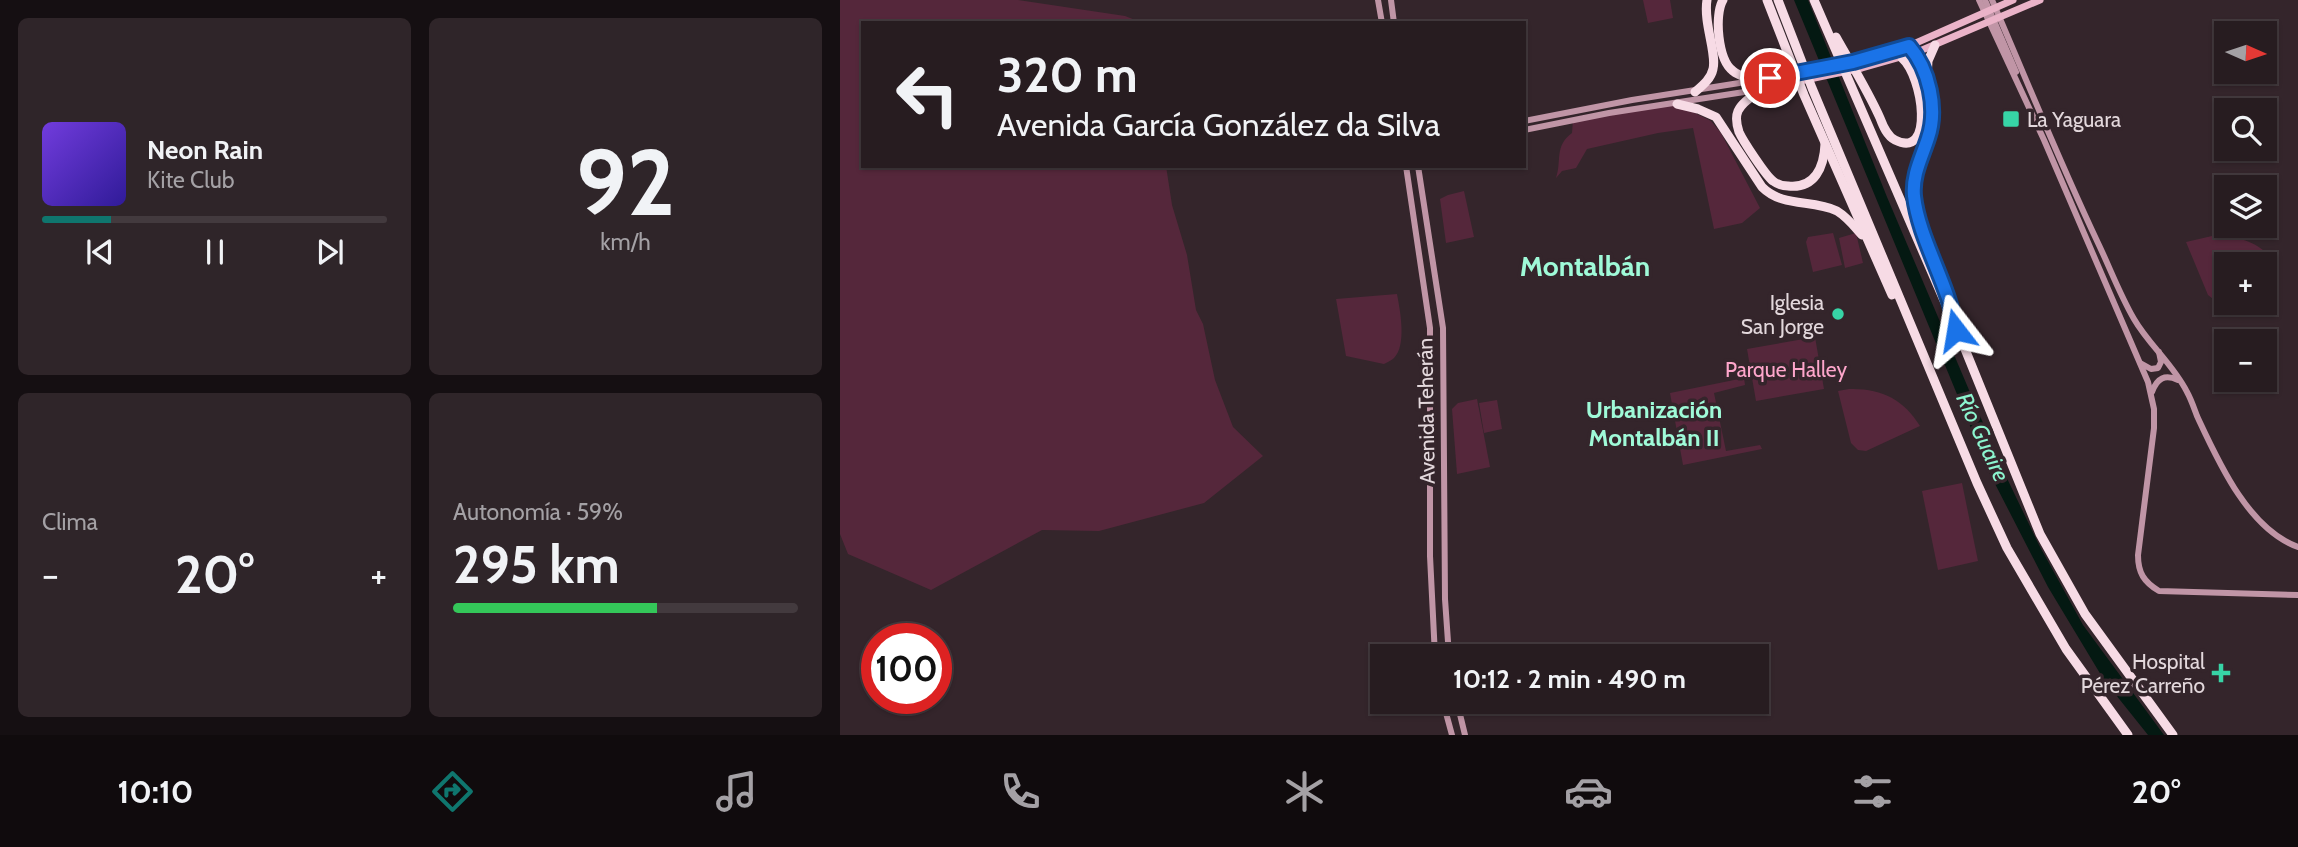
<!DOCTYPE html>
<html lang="es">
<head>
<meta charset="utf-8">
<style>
  :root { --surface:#271c20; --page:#2f2529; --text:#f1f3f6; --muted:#a4a1a5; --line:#433a3e; --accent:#0f766e }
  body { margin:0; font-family:Cabin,sans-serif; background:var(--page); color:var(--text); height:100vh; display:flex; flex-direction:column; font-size:26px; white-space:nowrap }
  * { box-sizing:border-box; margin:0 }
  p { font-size:23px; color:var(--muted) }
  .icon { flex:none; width:38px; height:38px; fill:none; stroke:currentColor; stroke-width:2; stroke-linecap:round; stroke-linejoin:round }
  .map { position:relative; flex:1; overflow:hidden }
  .details { display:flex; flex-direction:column; gap:18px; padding:18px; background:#150f12; width:840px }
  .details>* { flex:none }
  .banner { position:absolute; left:21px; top:21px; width:665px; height:147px; border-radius:0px; box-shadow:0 2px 5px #0004,0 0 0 2px var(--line); background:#271c20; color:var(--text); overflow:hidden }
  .needle { width:46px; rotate:93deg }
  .controls { position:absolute; left:1374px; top:21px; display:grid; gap:14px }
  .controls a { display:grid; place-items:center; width:63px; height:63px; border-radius:0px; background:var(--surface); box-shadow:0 2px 5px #0004,0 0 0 2px var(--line); font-size:35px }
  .speed { position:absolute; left:21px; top:623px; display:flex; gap:14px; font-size:35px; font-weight:700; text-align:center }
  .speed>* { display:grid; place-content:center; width:91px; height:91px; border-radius:50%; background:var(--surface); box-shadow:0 2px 5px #0004,0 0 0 2px var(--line); line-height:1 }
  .speed .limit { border:10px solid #d22; background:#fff; color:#111 }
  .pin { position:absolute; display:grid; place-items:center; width:60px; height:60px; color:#fff; margin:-30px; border:4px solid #fff; border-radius:50%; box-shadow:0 2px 7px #0007 }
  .me { position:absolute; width:77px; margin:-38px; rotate:346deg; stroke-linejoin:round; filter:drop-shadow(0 0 5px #0008) }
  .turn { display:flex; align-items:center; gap:24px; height:147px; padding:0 21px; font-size:32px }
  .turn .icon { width:91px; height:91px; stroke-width:2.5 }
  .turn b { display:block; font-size:49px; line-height:60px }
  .big { font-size:52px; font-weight:700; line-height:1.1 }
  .details .widget { flex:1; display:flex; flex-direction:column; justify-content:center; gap:10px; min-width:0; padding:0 24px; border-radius:10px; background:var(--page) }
  .details .dial { align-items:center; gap:0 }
  .dial b { font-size:91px; line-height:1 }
  .song { display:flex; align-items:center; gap:21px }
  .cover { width:84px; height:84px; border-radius:10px; background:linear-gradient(135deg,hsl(260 70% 55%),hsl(250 70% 35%)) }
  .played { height:7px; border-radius:4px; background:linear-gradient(90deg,var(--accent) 20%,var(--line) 20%) }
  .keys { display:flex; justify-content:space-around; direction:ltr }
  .heat { display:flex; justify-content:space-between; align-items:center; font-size:38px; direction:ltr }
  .charge { height:10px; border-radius:5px; background:linear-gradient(90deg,#34c759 59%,var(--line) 0) }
  .details .tiles { flex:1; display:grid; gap:18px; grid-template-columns:repeat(2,1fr) }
  .trip { position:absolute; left:530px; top:644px; width:399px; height:70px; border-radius:0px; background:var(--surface); box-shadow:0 2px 5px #0004,0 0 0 2px var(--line); font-weight:700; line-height:70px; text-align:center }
  .dock { display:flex; height:112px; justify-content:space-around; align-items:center; background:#100b0d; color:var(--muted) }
  .dock .icon { width:49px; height:49px }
  .dock .on { color:var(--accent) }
  .dock b { font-size:32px; color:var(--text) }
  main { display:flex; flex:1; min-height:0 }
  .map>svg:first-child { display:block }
  .green { fill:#55273b }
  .water { fill:#041912 }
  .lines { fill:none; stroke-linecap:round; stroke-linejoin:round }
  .secondary { stroke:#c095a6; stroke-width:6 }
  .primary { stroke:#eab3c8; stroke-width:7 }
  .highway { stroke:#f7dbe5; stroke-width:9 }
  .route-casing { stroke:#114b97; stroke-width:18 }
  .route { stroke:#1a73e8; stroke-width:12 }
  .poi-dot { fill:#37d4a6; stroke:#34252b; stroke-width:2.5 }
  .labels { text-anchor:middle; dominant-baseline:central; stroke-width:7; stroke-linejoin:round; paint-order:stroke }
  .poi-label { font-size:21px; fill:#e3d8dc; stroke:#34252b; text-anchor:end }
  .park-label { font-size:21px; fill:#fea6cb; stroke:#34252b }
  .street-label { font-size:21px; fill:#e3d8dc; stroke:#34252b }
  .water-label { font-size:23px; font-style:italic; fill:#8cf5cf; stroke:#34252b }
  .quarter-label { font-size:24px; font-weight:bold; fill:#9ffad8; stroke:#34252b }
  .district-label { font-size:28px; font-weight:bold; fill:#9ffad8; stroke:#34252b }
</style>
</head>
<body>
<main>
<section class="details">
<div class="tiles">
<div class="widget">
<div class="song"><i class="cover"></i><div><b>Neon Rain</b><p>Kite Club</p></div></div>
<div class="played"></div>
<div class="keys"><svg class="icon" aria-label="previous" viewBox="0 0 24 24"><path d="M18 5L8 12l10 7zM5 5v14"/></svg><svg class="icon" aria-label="pause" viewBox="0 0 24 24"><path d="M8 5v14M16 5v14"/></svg><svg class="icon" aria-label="next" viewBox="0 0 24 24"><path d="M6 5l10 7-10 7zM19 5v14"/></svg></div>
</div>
<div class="widget dial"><b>92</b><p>km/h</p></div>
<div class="widget"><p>Clima</p>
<div class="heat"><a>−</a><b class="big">20°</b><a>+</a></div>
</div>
<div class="widget"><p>Autonomía · 59%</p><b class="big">295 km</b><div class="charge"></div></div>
</div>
</section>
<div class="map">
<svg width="1458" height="735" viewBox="0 0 1458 735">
  <rect width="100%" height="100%" fill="#34252b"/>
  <g class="green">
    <path d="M 0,0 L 178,0 L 285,16 L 303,23 L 23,23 L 23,166 L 326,166 L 332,205 L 347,255 L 356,310 L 363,324 L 375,380 L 393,427 L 423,456 L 364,503 L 259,531 L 202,530 L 91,590 L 8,554 L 0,534 Z"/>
    <path d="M 803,0 L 830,0 L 833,18 L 808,23 Z"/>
    <path d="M 837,104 L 871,121 L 881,133 L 920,208 L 902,223 L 874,229 L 853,128 L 818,133 L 747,149 L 736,168 L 722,171 L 716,178 C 722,161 714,146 732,133 L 733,120 Z"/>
    <path d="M 624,191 L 634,237 L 606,243 L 600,199 L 608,195 Z"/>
    <path d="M 993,233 L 1002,265 L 973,272 L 966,242 L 968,237 Z"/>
    <path d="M 1016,233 L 1023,263 L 1005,268 L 999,238 Z"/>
    <path d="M 1372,236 C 1397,235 1423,242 1437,266 L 1425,275 L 1424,264 L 1386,264 L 1386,302 L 1377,302 L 1368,295 L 1346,242 Z"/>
    <path d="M 557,294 C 560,310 567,345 554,358 C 552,360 548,362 544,364 L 506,356 L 496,299 Z"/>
    <path d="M 975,337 L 984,389 L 916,401 L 907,349 Z"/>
    <path d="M 904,378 L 905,385 L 874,393 L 886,451 L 920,445 L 922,449 L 843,465 L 830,393 Z"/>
    <path d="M 1009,389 C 1041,388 1063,399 1080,426 L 1026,451 L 1018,450 L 1011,443 L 998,391 Z"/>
    <path d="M 637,399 L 650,467 L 617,474 L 612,409 L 618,403 Z"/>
    <path d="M 657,400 L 662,429 L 644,433 L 639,403 Z"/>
    <path d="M 1122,483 L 1138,561 L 1098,570 L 1082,491 Z"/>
  </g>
  <path class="water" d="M 954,0 L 968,0 L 1047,197 L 1163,470 L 1199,545 L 1243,625 L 1324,735 L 1308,735 L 1264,680 L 1208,587 L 1150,474 Z"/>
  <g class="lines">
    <g class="secondary">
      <path d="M 538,0 L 542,23"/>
      <path d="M 551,0 L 554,23"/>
      <path d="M 1139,0 L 1204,140 L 1308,382 L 1314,409 L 1314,428 L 1298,555 C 1298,573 1304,582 1319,591 L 1458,595"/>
      <path d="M 1145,0 L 1176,72"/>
      <path d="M 1152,0 C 1187,81 1220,163 1258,243 C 1270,268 1280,295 1294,319 C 1309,345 1333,364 1347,392 C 1351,399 1354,408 1357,416 C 1378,461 1408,529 1458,547"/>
      <path d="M 684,121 L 792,100 L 912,81"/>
      <path d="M 684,130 L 769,113 L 917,90"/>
      <path d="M 566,166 L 590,328 L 590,556 L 595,656"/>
      <path d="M 578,166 L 603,328 L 605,599 L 609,656"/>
      <path d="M 1302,364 L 1311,369 L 1318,368 L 1321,362 L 1319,352"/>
      <path d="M 1312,392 C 1317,378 1325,374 1338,380"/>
      <path d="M 603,702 L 612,735"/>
      <path d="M 617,702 L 625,735"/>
    </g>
    <g class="primary">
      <path d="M 914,81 L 1013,62 L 1069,46 L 1173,0"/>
      <path d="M 922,89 L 1022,68 L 1075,53 L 1200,0"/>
    </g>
    <g class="highway">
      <path d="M 883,0 C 874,15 878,60 893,71 C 899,76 908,78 914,81"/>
      <path d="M 927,0 L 964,95 L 1052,295"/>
      <path d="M 938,0 L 972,88 L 1137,483 L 1167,548 L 1226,649 L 1288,735"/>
      <path d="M 974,0 L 1125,349 L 1200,534 L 1245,614 L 1333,735"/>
      <path d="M 996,37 C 1011,64 1027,89 1040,118 C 1043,126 1047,136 1055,140 C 1095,160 1083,76 1062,58"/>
      <path d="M 1075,53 C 1087,80 1098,107 1089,136 C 1084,153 1074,169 1074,187 C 1074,221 1095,263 1107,295"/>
      <path d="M 1087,77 L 1088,61 L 1095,45"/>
      <path d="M 922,89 C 914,95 902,102 898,111 C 895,118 897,126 899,132 C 903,141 926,176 933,181 C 937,184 943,186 948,186 C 975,189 984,167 985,144"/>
      <path d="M 855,92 C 862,86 871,79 873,69 C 877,53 863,23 867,0"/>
      <path d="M 837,104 L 858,109 L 876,117 L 922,187 C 943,208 972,199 997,211 C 1007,217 1014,226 1022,235"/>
    </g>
  </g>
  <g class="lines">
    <g class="route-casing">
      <path id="route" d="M 930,78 L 1013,62 L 1069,46 C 1089,69 1098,109 1088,138 C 1082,157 1072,175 1074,196 C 1079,240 1109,284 1116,330"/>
    </g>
    <use href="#route" class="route"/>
  </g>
  <g class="poi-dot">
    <rect x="1162" y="110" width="18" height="18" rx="3.5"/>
    <circle cx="998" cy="314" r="7"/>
    <path d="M1377.5 662.5h7v7h7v7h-7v7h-7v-7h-7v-7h7z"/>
  </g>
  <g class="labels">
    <g class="poi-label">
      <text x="1187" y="119" text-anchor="start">La Yaguara</text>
      <text x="984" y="302">Iglesia<tspan x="984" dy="24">San Jorge</tspan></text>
      <text x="1365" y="661">Hospital<tspan x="1365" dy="24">Pérez Carreño</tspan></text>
    </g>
    <g class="park-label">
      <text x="946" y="369">Parque Halley</text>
    </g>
    <g class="street-label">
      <text transform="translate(586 411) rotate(-91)">Avenida Teherán</text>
    </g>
    <g class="water-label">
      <text transform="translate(1143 437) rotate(65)">Río Guaire</text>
    </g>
    <g class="quarter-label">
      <text x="814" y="409">Urbanización<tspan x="814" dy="28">Montalbán II</tspan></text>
    </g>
    <g class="district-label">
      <text x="745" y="266">Montalbán</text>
    </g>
  </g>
</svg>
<div class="controls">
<a><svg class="needle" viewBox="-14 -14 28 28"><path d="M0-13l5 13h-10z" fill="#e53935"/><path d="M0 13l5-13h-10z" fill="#a4a1a5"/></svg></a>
<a><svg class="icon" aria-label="search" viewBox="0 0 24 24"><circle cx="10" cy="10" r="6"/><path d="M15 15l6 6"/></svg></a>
<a><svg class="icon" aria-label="layers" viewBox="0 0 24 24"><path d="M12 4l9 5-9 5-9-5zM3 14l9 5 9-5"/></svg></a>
<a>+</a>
<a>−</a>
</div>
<div class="speed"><div class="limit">100</div></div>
<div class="pin" style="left:930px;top:78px;background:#d93025"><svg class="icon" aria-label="arrive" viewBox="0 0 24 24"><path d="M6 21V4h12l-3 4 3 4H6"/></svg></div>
<svg class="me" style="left:1116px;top:330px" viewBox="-20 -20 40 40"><path d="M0-17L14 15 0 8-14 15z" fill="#1a73e8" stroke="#fff" stroke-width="4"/></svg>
<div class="trip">10:12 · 2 min · 490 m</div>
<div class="banner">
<div class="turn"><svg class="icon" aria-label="left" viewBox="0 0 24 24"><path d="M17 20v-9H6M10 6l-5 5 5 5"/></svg><div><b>320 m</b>Avenida García González da Silva</div></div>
</div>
</div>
</main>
<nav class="dock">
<b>10:10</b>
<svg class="icon on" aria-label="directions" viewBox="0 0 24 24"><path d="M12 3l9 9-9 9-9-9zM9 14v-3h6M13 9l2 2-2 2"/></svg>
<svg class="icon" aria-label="music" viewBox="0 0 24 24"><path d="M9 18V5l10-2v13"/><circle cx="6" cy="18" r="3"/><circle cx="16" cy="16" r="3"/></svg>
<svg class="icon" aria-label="phone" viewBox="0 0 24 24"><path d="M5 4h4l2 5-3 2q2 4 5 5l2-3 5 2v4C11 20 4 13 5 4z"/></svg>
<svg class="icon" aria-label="climate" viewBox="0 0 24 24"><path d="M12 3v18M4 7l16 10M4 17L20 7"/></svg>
<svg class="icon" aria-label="car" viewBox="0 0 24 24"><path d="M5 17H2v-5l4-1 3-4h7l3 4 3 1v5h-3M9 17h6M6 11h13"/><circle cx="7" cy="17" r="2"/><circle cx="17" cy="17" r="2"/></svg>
<svg class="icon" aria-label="filters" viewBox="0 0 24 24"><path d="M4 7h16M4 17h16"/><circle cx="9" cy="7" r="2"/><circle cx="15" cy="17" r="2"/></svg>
<b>20°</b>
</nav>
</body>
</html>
